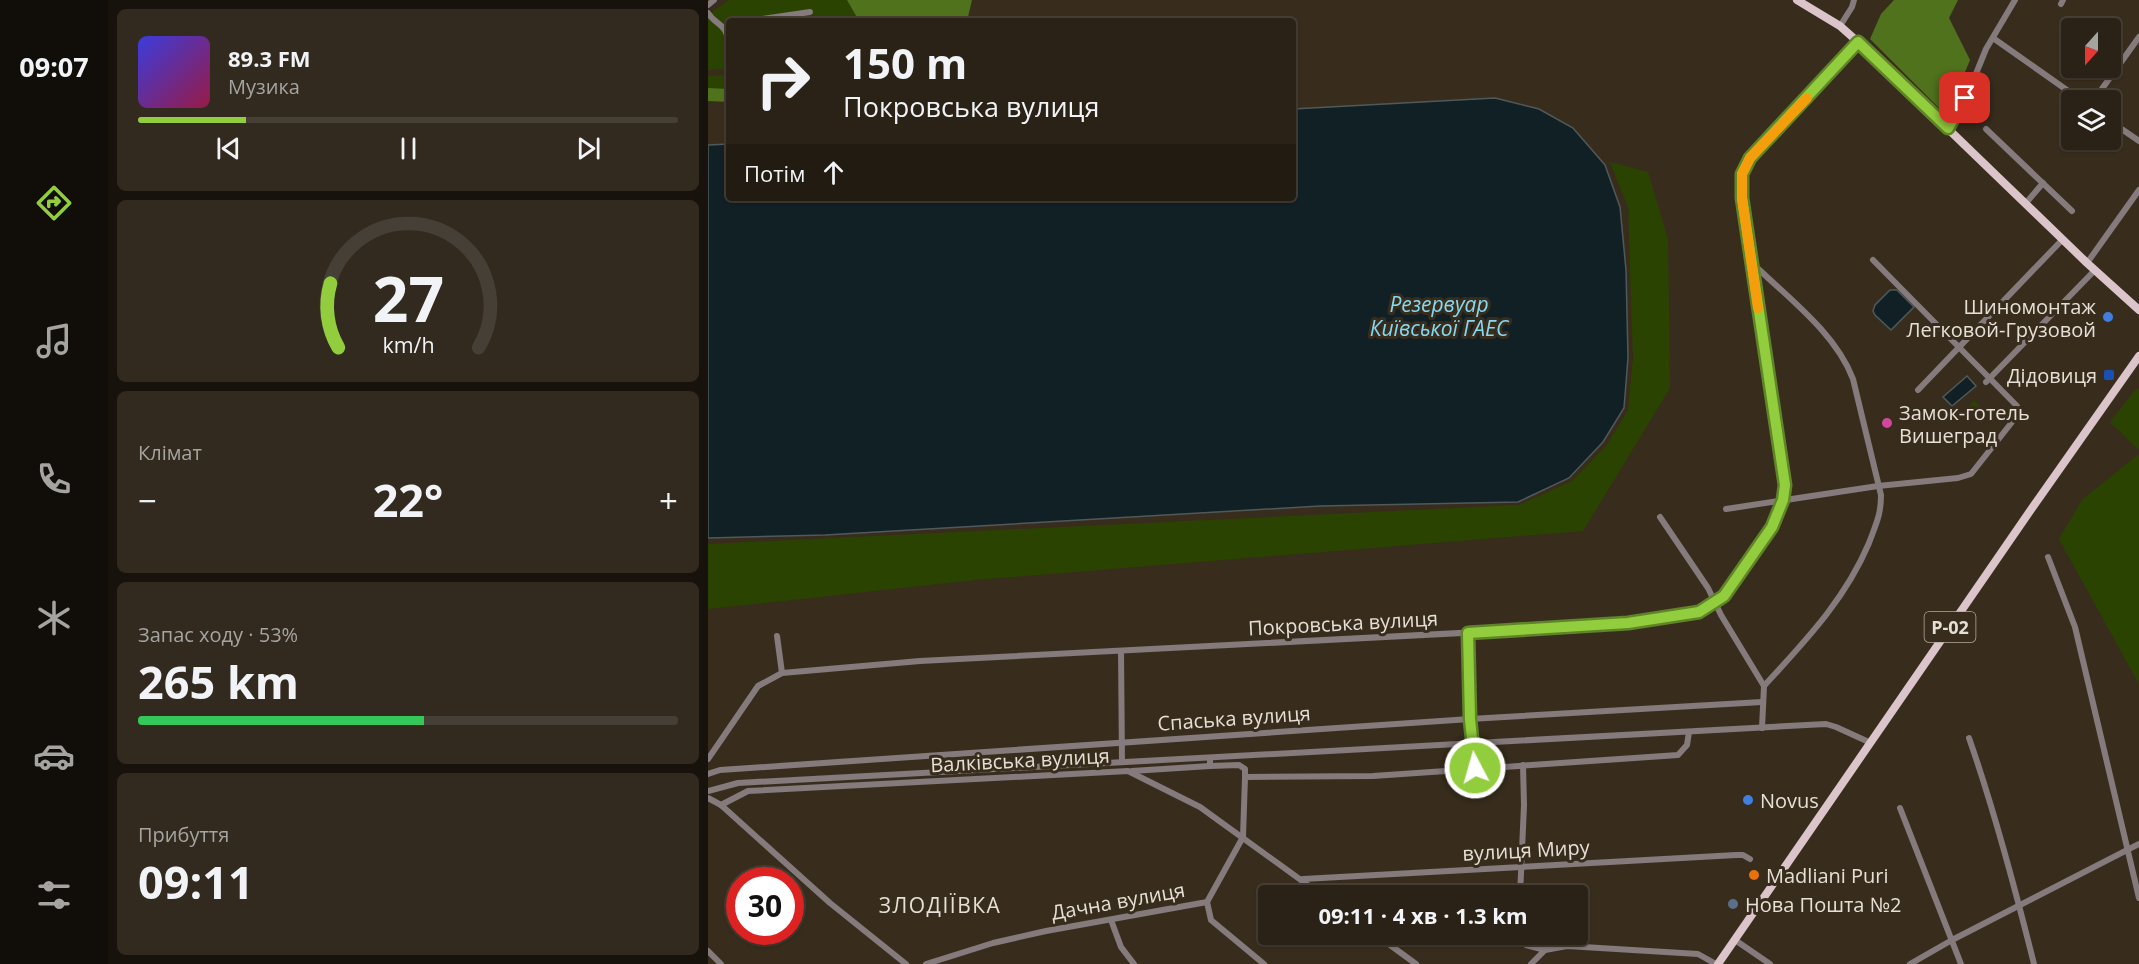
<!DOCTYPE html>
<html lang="uk">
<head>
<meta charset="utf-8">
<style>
  :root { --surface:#2a2216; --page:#322a1f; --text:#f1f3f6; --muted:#a5a4a1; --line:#463f35; --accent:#92cd3e }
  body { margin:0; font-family:"Open Sans",sans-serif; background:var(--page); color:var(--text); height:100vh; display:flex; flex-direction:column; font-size:22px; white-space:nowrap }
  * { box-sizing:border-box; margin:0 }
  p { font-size:20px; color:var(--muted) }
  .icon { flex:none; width:33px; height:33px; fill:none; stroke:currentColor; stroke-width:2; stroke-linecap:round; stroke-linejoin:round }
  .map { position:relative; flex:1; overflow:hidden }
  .details { display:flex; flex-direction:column; gap:9px; padding:9px; background:#17130c; width:600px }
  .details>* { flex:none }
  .hud { position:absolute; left:18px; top:18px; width:570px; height:183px; border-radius:6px; box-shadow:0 2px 4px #0004,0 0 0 2px var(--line); background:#2a2216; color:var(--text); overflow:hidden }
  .needle { width:39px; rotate:201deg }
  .fabs { position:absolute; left:1353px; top:18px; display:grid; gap:12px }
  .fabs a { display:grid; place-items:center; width:60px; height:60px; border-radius:6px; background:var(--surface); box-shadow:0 2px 4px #0004,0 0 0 2px var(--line); font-size:30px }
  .speed { position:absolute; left:18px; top:867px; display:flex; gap:12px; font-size:30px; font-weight:700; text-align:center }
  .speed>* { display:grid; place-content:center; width:78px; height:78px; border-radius:50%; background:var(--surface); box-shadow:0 2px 4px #0004,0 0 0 2px var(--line); line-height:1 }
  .speed .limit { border:9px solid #d22; background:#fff; color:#111 }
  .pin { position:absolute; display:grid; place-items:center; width:51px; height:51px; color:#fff; margin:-26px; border-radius:12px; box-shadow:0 3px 9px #0006 }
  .me { position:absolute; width:66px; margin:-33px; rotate:354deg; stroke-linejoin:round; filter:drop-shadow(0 0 4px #0008) }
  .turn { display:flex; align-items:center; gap:21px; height:126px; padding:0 18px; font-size:27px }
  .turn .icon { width:78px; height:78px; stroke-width:2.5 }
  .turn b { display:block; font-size:42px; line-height:51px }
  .then { display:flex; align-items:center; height:57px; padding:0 18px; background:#0003; gap:12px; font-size:22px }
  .big { font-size:45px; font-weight:700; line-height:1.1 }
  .details .card { flex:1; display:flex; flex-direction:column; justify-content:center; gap:9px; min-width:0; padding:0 21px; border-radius:9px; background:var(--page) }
  .details .dial { align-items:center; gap:0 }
  .dial svg { height:156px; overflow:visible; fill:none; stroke:var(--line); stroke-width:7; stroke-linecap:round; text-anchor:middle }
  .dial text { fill:var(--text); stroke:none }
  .song { display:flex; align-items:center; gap:18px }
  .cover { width:72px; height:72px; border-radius:9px; background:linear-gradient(135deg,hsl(240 70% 55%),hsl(340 70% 35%)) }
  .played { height:6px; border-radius:3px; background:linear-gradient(90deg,var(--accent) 20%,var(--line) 20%) }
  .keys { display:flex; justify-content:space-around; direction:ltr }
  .heat { display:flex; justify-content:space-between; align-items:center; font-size:33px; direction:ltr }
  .charge { height:9px; border-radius:4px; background:linear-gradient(90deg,#34c759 53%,var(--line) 0) }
  .trip { position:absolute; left:550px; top:885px; width:330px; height:60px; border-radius:6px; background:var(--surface); box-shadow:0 2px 4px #0004,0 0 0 2px var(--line); font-weight:700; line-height:60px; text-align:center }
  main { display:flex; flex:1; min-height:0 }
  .tabs { display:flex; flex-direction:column; width:108px; justify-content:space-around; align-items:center; background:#110e09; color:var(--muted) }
  .tabs .icon { width:42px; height:42px }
  .tabs .current { color:var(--accent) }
  .tabs b { font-size:27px; color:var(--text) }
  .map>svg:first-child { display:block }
  .green { fill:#2b4301 }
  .forest { fill:#50721d }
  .water { fill:#102025; stroke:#50595a; stroke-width:1.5 }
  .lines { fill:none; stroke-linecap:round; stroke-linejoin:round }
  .minor { stroke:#857a7c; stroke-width:6 }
  .major { stroke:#dbc5ca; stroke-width:8 }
  .route-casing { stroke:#5f8528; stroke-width:15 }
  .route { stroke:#92cd3e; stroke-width:10 }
  .slow { stroke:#f59e0b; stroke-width:10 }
  .shop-dot { fill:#3f7fe0; stroke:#382d1d; stroke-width:2 }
  .transit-dot { fill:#1a4fb4; stroke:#382d1d; stroke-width:2 }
  .hotel-dot { fill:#d1479c; stroke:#382d1d; stroke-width:2 }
  .food-dot { fill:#e8710a; stroke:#382d1d; stroke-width:2 }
  .service-dot { fill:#5c6f8a; stroke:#382d1d; stroke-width:2 }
  .labels { text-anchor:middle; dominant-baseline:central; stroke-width:6; stroke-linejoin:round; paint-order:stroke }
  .shield { fill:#382d1d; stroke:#b2aa9e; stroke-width:1.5 }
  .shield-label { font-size:18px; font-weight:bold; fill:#e6dfd5 }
  .poi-label { font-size:20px; fill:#e6dfd5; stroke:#382d1d; text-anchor:start }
  .street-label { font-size:20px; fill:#e6dfd5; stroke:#382d1d }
  .water-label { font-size:21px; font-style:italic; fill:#85d8f2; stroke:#382d1d }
  .neighbourhood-label { font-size:21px; letter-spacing:1.5px; fill:#e6dfd5; stroke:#382d1d }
</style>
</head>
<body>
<main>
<nav class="tabs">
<b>09:07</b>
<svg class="icon current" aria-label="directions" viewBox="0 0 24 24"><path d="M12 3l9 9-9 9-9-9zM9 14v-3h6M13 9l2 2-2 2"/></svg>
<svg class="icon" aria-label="music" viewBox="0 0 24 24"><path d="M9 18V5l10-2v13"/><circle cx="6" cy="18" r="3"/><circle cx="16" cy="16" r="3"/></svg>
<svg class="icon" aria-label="phone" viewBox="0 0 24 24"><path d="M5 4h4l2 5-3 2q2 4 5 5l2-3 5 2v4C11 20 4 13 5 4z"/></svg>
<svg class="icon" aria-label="climate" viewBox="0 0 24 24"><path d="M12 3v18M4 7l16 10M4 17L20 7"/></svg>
<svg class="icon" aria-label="car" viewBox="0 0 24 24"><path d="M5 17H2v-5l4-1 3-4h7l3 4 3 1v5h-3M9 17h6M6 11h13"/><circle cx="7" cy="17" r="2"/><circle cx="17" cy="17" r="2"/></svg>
<svg class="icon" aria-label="filters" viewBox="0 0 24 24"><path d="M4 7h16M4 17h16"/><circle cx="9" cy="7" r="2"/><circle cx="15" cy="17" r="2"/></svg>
</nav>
<section class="details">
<div class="card">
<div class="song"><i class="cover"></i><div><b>89.3 FM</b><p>Музика</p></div></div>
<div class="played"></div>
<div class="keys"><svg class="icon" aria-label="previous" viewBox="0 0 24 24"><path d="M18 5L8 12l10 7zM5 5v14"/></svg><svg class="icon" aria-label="pause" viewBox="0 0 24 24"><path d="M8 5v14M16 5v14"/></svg><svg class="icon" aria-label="next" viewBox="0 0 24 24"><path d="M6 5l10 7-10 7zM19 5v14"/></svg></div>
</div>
<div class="card dial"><svg viewBox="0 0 100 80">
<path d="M14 69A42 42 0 1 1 86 69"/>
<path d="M14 69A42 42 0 0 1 10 36" stroke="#92cd3e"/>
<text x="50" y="56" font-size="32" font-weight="700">27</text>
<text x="50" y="72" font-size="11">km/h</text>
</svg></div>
<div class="card"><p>Клімат</p>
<div class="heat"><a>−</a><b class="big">22°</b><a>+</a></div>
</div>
<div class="card"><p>Запас ходу · 53%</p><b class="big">265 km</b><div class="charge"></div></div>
<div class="card"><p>Прибуття</p><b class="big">09:11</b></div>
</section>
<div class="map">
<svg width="1431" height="964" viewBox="0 0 1431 964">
  <rect width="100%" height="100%" fill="#382d1d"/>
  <g class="green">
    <path d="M 21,0 L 139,0 L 151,21 L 21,21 L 21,69 L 0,70 L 0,15 Z"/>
    <path d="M 21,75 L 21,99 L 0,100 L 0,76 Z"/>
    <path d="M 902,162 L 940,172 L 960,239 L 962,388 L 875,531 L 267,580 L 0,609 L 0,544 L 811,505 L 864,481 L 898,446 L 920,410 L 925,358 L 920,207 Z"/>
    <path d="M 1428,389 L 1431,389 L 1431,450 L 1402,422 Z"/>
    <path d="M 1266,400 L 1277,411 L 1271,418 L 1260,407 Z"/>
    <path d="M 1431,454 L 1431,684 L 1351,539 L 1374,500 Z"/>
  </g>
  <g class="forest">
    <path d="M 139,0 L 264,0 L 259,21 L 151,21 Z"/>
    <path d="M 1186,0 L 1250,0 L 1241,18 L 1262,60 L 1239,116 L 1162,39 L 1173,14 Z"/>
    <path d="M 0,88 L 21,89 L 21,102 L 0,101 Z"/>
  </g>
  <g class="water">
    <path d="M 787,98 L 831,109 L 865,128 L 897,165 L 912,207 L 918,270 L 920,358 L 916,408 L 895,442 L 861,478 L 810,502 L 612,506 L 117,535 L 0,538 L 0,145 L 21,144 L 21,198 L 585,198 L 585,109 Z"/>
    <path d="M 1182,290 L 1189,290 L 1206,307 L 1183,330 L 1167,315 L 1165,311 L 1167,305 Z"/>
    <path d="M 1259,376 L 1268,386 L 1244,406 L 1235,397 Z"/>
  </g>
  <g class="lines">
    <g class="minor">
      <path d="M 1353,4 L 1355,0"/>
      <path d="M 0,5 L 6,0"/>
      <path d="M 0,13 C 9,27 17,21 21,43"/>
      <path d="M 40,21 L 102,12"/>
      <path d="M 1132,26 L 1144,7 L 1146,0"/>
      <path d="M 1285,38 L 1373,100"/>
      <path d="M 1386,100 L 1431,37"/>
      <path d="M 1402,121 L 1431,141"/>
      <path d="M 1240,128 L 1263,86 L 1278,49 L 1307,0"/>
      <path d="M 1278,129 L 1364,211"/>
      <path d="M 1318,203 L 1335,183"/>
      <path d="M 1043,262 C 1079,297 1127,332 1145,379 L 1173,495 C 1173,515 1168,524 1161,543 C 1137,600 1097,641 1056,686"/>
      <path d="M 1379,263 L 1431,190"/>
      <path d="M 1278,382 L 1387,270"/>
      <path d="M 1210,390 L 1355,239"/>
      <path d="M 1018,509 L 1170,486 L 1250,478 L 1263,474 L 1308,417 L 1309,406 L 1165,260"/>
      <path d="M 952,517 L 1000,588 L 1013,615 L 1056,686 L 1054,728"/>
      <path d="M 1340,557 L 1367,627 L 1431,898"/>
      <path d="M 760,633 L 762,719 L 767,768"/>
      <path d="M 69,636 L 74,673"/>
      <path d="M 413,651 L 414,762"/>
      <path d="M 1261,738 C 1287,812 1307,888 1326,964"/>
      <path d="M 0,759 L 50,686 L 74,673 L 212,661 L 888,626 C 931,622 982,623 1016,596 C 1040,562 1072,528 1077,485 L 1034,198 L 1034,174 L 1043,158 L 1150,42"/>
      <path d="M 424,771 L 502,766"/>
      <path d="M 0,774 L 12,770 L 762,719 L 1054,702"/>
      <path d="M 537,777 L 665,776 L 970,755 L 979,745 L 981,732"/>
      <path d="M 0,791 L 30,783 L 1118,724 L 1128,727 L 1163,743"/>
      <path d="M 0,798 L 13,805 L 122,903 L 198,964"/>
      <path d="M 13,805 L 40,791 L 420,771 L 492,807 L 615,896"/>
      <path d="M 1192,808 L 1253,964"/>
      <path d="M 595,879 L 1028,855 L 1035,855 L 1042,859"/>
      <path d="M 812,896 L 816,805 L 815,765"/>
      <path d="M 499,902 L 503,920 L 556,964"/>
      <path d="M 403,920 L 413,947 L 426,964"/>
      <path d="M 667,934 L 708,964"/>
      <path d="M 811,934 L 810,940 L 818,945 L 837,950"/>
      <path d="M 1027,940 L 1062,964"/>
      <path d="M 0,951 L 13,964"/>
      <path d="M 218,964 L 285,943 L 338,931 L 499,902 L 535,837 L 537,777 L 537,769 L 531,765 L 502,766 L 502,758"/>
      <path d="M 823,964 L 837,950 L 859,946 L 990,954 L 1008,964"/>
      <path d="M 1202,964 L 1244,940 L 1431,844"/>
    </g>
    <g class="major">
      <path d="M 1089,0 L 1132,26 L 1150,42 L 1379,263 L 1431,310"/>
      <path d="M 1010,964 L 1322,511 L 1431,356"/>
    </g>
  </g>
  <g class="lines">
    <g class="route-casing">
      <path id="route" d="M 767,768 L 762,719 L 760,633 L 920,623 L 991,612 L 1016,596 L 1064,527 L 1075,500 L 1077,485 L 1034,198 L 1034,174 L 1042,158 L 1150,42 L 1240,128 L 1257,98"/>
    </g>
    <use href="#route" class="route"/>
    <path class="slow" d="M 1050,308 L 1034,198 L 1034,174 L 1042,158 L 1099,98"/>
  </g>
  <g class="shop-dot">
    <circle cx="1400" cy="317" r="6"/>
    <circle cx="1040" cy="800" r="6"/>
  </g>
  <rect class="transit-dot" x="1395" y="369" width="12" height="12" rx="3"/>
  <circle class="hotel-dot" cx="1179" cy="423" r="6"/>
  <circle class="food-dot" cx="1046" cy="875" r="6"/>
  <circle class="service-dot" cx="1025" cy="904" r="6"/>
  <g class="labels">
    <rect class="shield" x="1216.5" y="612" width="51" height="30" rx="4.5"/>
    <g class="shield-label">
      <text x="1242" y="627">Р-02</text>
    </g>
    <g class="poi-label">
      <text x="1388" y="306" text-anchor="end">Шиномонтаж<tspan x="1388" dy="23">Легковой-Грузовой</tspan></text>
      <text x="1389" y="375" text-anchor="end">Дідовиця</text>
      <text x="1191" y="412">Замок-готель<tspan x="1191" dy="23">Вишеград</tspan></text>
      <text x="1052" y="800">Novus</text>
      <text x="1058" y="875">Madliani Puri</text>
      <text x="1037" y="904">Нова Пошта №2</text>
    </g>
    <g class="street-label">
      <text transform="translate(635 623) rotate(-3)">Покровська вулиця</text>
      <text transform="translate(526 718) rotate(-4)">Спаська вулиця</text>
      <text transform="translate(312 760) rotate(-3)">Валківська вулиця</text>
      <text transform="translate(818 850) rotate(-3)">вулиця Миру</text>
      <text transform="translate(410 901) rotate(-10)">Дачна вулиця</text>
    </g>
    <g class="water-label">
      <text x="731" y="304">Резервуар<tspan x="731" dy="24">Київської ГАЕС</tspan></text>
    </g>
    <g class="neighbourhood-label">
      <text x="232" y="905">ЗЛОДІЇВКА</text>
    </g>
  </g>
</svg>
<div class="fabs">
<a><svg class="needle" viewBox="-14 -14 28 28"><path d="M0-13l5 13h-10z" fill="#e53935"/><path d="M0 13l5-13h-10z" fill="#a5a4a1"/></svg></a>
<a><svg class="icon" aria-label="layers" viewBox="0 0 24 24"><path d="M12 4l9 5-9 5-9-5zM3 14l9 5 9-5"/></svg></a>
</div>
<div class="speed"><div class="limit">30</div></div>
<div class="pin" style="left:1257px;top:98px;background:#d93025"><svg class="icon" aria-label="arrive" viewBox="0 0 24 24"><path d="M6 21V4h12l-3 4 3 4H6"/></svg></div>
<svg class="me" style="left:767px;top:768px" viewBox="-20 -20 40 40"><circle r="17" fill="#92cd3e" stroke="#fff" stroke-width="3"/><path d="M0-11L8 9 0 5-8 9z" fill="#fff"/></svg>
<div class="trip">09:11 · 4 хв · 1.3 km</div>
<div class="hud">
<div class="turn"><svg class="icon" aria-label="right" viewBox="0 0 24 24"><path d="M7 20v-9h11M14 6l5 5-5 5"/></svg><div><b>150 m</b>Покровська вулиця</div></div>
<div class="then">Потім<svg class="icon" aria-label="ahead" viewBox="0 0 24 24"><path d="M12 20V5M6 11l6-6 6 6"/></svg></div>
</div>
</div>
</main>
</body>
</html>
